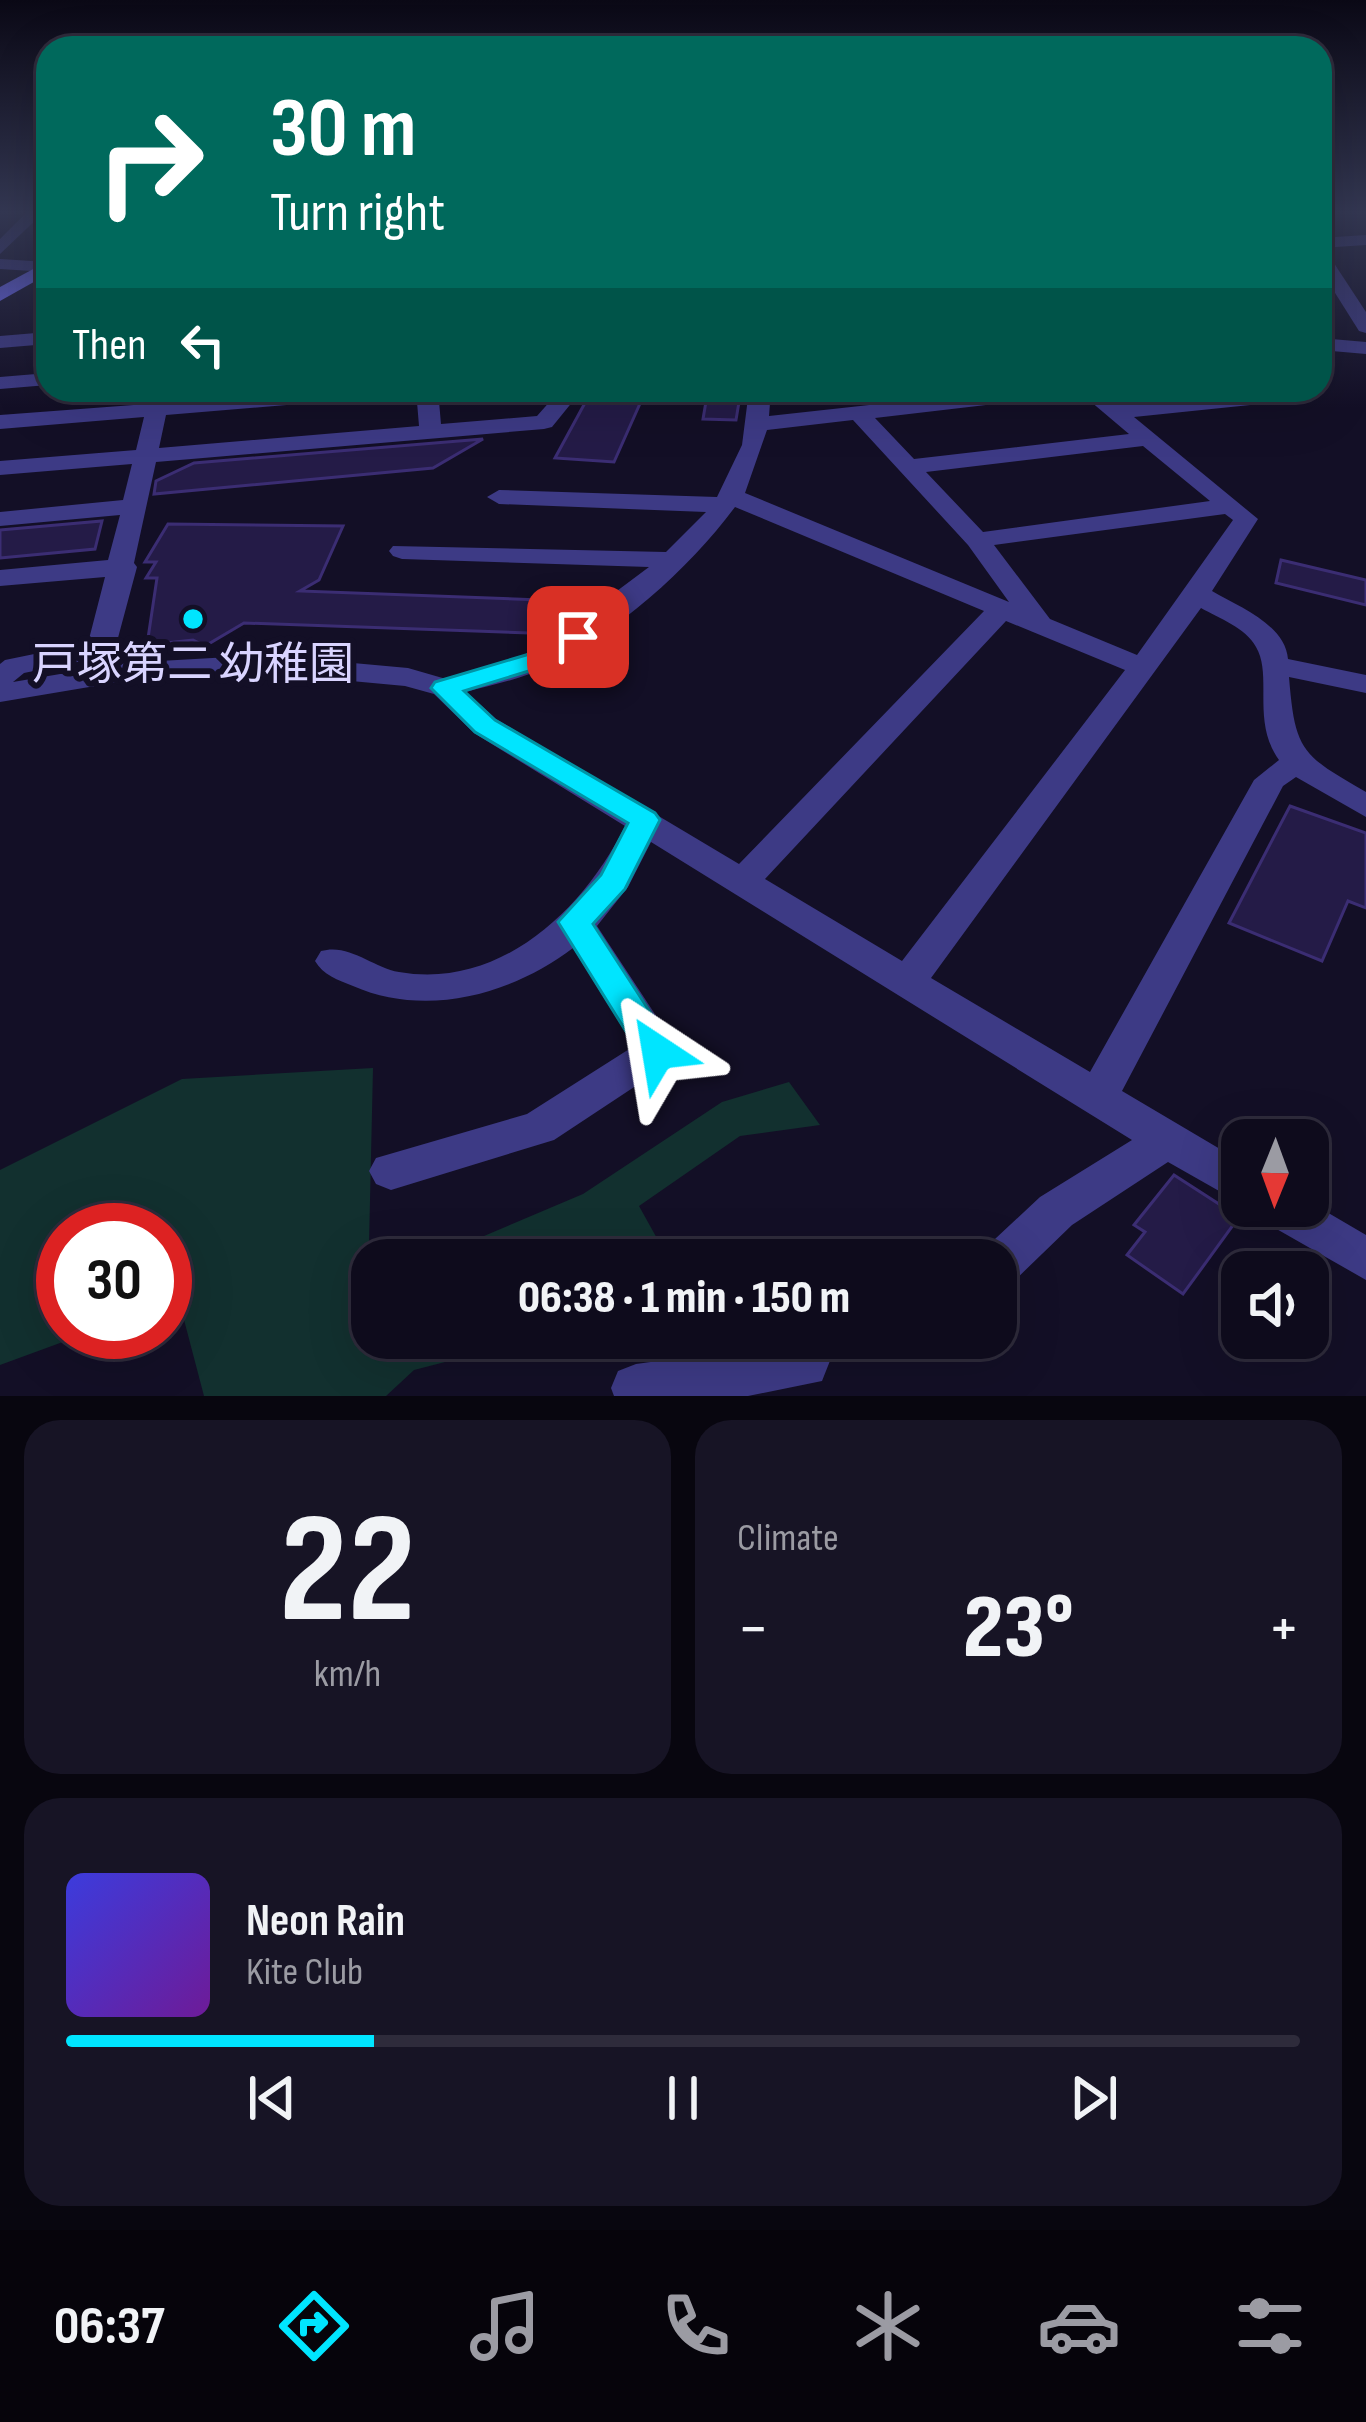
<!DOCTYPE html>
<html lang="en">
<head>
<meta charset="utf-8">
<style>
  :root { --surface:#0e0b1c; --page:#171425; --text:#f1f3f6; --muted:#9b9ba3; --line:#2e2b3b; --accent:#00e5ff }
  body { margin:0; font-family:"Sofia Sans Condensed","Noto Sans JP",sans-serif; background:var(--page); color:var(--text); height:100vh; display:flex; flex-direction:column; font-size:45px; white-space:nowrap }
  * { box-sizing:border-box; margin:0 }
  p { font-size:39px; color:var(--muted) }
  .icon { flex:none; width:66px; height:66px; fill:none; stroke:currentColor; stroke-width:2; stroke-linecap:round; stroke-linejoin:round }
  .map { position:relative; height:1396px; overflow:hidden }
  .drawer { display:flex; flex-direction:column; gap:24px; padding:24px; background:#08060f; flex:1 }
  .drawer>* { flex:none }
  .guide { position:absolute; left:36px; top:36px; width:1296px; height:366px; border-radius:36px; box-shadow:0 12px 48px #0002,0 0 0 3px var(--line); background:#00695c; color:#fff; overflow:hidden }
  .needle { width:78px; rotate:181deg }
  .buttons { position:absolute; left:1221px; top:1119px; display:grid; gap:24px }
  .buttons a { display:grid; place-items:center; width:108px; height:108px; border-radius:24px; background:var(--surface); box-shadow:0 12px 48px #0002,0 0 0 3px var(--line); font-size:60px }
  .speed { position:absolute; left:36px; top:1203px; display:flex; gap:24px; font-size:60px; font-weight:700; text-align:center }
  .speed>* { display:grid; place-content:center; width:156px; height:156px; border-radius:50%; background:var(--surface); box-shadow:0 12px 48px #0002,0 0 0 3px var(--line); line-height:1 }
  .speed .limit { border:18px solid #d22; background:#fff; color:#111 }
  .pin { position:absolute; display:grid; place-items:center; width:102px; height:102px; color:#fff; margin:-51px; border-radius:24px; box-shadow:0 6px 18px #0006 }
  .me { position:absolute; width:132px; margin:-66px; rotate:327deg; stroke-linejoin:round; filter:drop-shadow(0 0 9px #0008) }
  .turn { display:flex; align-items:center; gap:42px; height:252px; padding:0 36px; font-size:54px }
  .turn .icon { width:156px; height:156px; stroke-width:2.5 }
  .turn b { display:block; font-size:84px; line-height:102px }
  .then { display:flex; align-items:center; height:114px; padding:0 36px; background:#0003; gap:24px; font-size:45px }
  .big { font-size:90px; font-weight:800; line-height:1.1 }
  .drawer .widget { flex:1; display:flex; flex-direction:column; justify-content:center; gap:18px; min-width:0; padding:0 42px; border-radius:36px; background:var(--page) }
  .drawer .dial { align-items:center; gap:0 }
  .dial b { font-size:156px; line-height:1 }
  .song { display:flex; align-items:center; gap:36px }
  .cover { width:144px; height:144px; border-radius:18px; background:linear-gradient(135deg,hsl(240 70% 55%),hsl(280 70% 35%)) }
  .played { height:12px; border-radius:6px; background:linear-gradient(90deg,var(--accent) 25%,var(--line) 25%) }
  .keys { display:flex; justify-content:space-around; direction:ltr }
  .heat { display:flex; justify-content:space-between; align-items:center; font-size:66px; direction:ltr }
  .drawer .tiles { flex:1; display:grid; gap:24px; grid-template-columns:1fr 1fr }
  .widget:last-child { grid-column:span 2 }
  .trip { position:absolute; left:351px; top:1239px; width:666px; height:120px; border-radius:36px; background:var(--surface); box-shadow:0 12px 48px #0002,0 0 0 3px var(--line); font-weight:800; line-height:120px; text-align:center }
  .menu { display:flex; height:192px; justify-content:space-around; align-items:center; background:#06040b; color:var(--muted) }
  .menu .icon { width:84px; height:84px }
  .menu .current { color:var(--accent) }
  .menu b { font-size:54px; color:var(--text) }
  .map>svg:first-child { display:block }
  .green { fill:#12302f }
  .building { fill:#241b47; stroke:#3b2d73; stroke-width:3 }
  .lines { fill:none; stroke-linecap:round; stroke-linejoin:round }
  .street { fill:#3d3a85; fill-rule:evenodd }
  .secondary { fill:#6f6bff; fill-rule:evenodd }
  .route { fill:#00e5ff; stroke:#0095a6; stroke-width:3 }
  .poi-dot { fill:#00e5ff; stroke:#130f26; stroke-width:4.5 }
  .labels { text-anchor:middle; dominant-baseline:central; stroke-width:12; stroke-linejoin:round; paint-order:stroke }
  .poi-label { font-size:45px; fill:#d9d4ff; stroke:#130f26 }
</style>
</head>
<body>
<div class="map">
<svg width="1366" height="1396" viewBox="0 0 1366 1396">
  <rect width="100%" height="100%" fill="#130f26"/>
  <path class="green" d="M 373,1068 L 369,1245 L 484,1236 L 583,1194 L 722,1102 L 789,1082 L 820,1125 L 740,1136 L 639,1206 L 669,1260 L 372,1260 L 372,1338 L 538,1338 L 414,1370 L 386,1396 L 204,1396 L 183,1316 L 165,1318 L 165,1230 L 63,1230 L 63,1332 L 90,1332 L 0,1365 L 0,1170 L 182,1079 Z"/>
  <g class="building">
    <path d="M 592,390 L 646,390 L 614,462 L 555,458 Z"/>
    <path d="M 708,390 L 741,390 L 736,420 L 703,419 Z"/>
    <path d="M 483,439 L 433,468 L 154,494 L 156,481 L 194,463 Z"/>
    <path d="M 102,521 L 95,549 L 0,558 L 0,530 Z"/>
    <path d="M 168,524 L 343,526 L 319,580 L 300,591 L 595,602 L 529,633 L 244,623 L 205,646 L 193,640 L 147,645 L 157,578 L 146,578 L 156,562 L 145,562 Z"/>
    <path d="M 1281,560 L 1366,580 L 1366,605 L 1276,583 Z"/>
    <path d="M 1290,806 L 1366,833 L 1366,908 L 1348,901 L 1322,961 L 1229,923 Z"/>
    <path d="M 1174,1175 L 1239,1217 L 1183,1294 L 1127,1255 L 1145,1232 L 1134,1225 Z"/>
  </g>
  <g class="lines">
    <g class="street">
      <path d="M 27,212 L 44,212 L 0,254 L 0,239 Z"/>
      <path d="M 1366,235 L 1366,245 L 1320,248 L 1320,238 Z"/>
      <path d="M 1320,250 L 1326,251 L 1366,312 L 1366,333 L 1359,331 L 1320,269 Z"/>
      <path d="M 0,259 L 48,262 L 48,272 L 0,269 Z"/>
      <path d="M 48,332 L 48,344 L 0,348 L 0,336 Z"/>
      <path d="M 1320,338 L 1366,342 L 1366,354 L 1320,350 Z"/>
      <path d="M 48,373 L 48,385 L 0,389 L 0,377 Z"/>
      <path d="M 150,390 L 172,390 L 169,402 L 314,390 L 404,390 L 393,396 L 166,415 L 159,448 L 419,426 L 416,390 L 438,390 L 441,424 L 537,416 L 560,390 L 582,390 L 552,427 L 544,429 L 156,462 L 134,563 L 137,567 L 115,649 L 111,655 L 24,673 L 13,682 L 125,663 L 265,655 L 408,668 L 446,679 L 513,660 L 546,644 L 649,567 L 402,559 L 393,556 L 389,551 L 393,546 L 666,552 L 706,512 L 499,504 L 487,497 L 499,490 L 717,497 L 742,445 L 749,390 L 771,390 L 769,416 L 1006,390 L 1074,390 L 1063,396 L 875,418 L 914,459 L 1129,434 L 1077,390 L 1101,390 L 1120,405 L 1287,390 L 1290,396 L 1279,402 L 1134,417 L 1258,519 L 1212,591 C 1239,607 1285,624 1288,659 L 1366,675 L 1366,693 L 1289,677 C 1295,752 1302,755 1366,792 L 1366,817 L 1296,777 L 1283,786 L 1122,1091 L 1242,1162 L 1242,1204 L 1168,1162 L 1072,1225 L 1012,1283 L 996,1289 L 996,1260 L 976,1260 L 980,1253 L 1040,1197 L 1132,1140 L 651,842 L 628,887 L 597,926 L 672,1040 L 678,1051 L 672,1062 L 554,1140 L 391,1190 L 376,1184 L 369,1171 L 376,1158 L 527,1114 L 634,1046 L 573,948 C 511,995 426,1018 353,986 C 338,980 323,975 315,961 L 321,951 C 349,943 372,967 399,972 C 501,990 585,908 625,826 L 474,733 L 434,694 L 405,686 L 265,673 L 125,681 L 0,702 L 0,664 L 5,660 L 88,643 L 105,577 L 0,586 L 0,570 L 108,560 L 120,515 L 0,526 L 0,512 L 123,500 L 132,464 L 0,475 L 0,461 L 136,450 L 144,417 L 0,429 L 0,415 L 147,404 ZM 853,420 L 968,545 L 1009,602 L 745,493 L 767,430 ZM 1143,446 L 1210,501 L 983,532 L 926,472 ZM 735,507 L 984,611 L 739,864 L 496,719 L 466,692 C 492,685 521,679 546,667 C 616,634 689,569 735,507 ZM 1225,514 L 1233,520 L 1137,655 L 1050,619 L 994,545 ZM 1201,608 C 1219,618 1246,628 1256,647 C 1273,676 1251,721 1279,760 L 1254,780 L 1090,1072 L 931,978 ZM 1006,621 L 1125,670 L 902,961 L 765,879 Z"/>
      <path d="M 1308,1201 L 1366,1235 L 1366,1280 L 1261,1220 L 1255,1206 L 1308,1206 Z"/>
      <path d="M 791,1338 L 839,1338 L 822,1381 L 748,1396 L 614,1396 L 611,1388 L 618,1371 L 636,1364 L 789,1343 Z"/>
    </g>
    <path class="secondary" d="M 48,261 L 48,274 L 0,301 L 0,287 Z"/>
  </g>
  <linearGradient id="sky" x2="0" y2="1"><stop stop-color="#0a0815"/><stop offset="0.52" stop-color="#333752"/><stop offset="1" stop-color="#333752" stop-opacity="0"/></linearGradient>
  <rect width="1366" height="408" fill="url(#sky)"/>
  <path class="route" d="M 578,629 L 587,632 L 590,637 L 587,643 L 545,666 L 464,691 L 495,720 L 655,813 L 660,820 L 625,889 L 593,924 L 676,1052 L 671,1062 L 658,1066 L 645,1062 L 558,922 L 601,875 L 628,823 L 475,732 L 431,688 L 435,682 L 526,655 Z"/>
  <circle class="poi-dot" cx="193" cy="619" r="12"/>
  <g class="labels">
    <g class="poi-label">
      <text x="193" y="665">戸塚第二 幼稚園</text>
    </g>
  </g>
</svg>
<div class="buttons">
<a><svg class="needle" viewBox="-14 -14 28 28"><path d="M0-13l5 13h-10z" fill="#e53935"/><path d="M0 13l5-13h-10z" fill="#9b9ba3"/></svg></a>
<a><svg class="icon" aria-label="sound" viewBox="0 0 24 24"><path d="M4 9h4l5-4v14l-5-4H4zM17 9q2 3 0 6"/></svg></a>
</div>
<div class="speed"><div class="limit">30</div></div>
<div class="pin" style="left:578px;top:637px;background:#d93025"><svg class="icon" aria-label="arrive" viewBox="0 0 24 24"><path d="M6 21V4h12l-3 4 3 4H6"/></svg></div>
<svg class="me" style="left:658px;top:1052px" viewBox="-20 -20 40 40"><path d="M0-17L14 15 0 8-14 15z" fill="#00e5ff" stroke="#fff" stroke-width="4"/></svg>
<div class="trip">06:38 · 1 min · 150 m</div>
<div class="guide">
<div class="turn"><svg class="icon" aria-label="right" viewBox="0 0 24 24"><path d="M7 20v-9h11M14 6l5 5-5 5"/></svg><div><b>30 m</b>Turn right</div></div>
<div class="then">Then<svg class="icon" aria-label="left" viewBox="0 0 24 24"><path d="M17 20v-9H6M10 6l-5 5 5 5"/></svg></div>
</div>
</div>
<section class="drawer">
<div class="tiles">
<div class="widget dial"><b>22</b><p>km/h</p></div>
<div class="widget"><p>Climate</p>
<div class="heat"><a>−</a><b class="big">23°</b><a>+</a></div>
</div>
<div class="widget">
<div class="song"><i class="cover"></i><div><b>Neon Rain</b><p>Kite Club</p></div></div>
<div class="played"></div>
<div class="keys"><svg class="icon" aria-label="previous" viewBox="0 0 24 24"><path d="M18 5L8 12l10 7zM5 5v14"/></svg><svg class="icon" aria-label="pause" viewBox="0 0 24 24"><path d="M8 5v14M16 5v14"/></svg><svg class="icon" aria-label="next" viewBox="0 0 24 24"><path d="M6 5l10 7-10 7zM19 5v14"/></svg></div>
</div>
</div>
</section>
<nav class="menu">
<b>06:37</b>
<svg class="icon current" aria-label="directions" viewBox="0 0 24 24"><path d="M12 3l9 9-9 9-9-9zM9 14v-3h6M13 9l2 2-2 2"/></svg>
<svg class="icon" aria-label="music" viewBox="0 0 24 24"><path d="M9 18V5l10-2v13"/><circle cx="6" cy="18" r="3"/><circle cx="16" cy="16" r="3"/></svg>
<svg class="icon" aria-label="phone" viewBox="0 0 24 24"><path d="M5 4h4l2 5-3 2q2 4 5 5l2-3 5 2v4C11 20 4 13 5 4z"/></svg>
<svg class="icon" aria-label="climate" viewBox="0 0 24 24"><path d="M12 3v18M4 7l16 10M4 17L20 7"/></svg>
<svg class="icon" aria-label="car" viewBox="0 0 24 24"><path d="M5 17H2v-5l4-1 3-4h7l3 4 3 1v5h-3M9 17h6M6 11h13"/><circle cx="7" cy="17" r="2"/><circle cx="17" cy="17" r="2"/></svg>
<svg class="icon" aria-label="filters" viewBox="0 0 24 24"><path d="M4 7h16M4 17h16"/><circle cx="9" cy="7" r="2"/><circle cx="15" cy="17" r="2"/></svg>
</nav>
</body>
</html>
